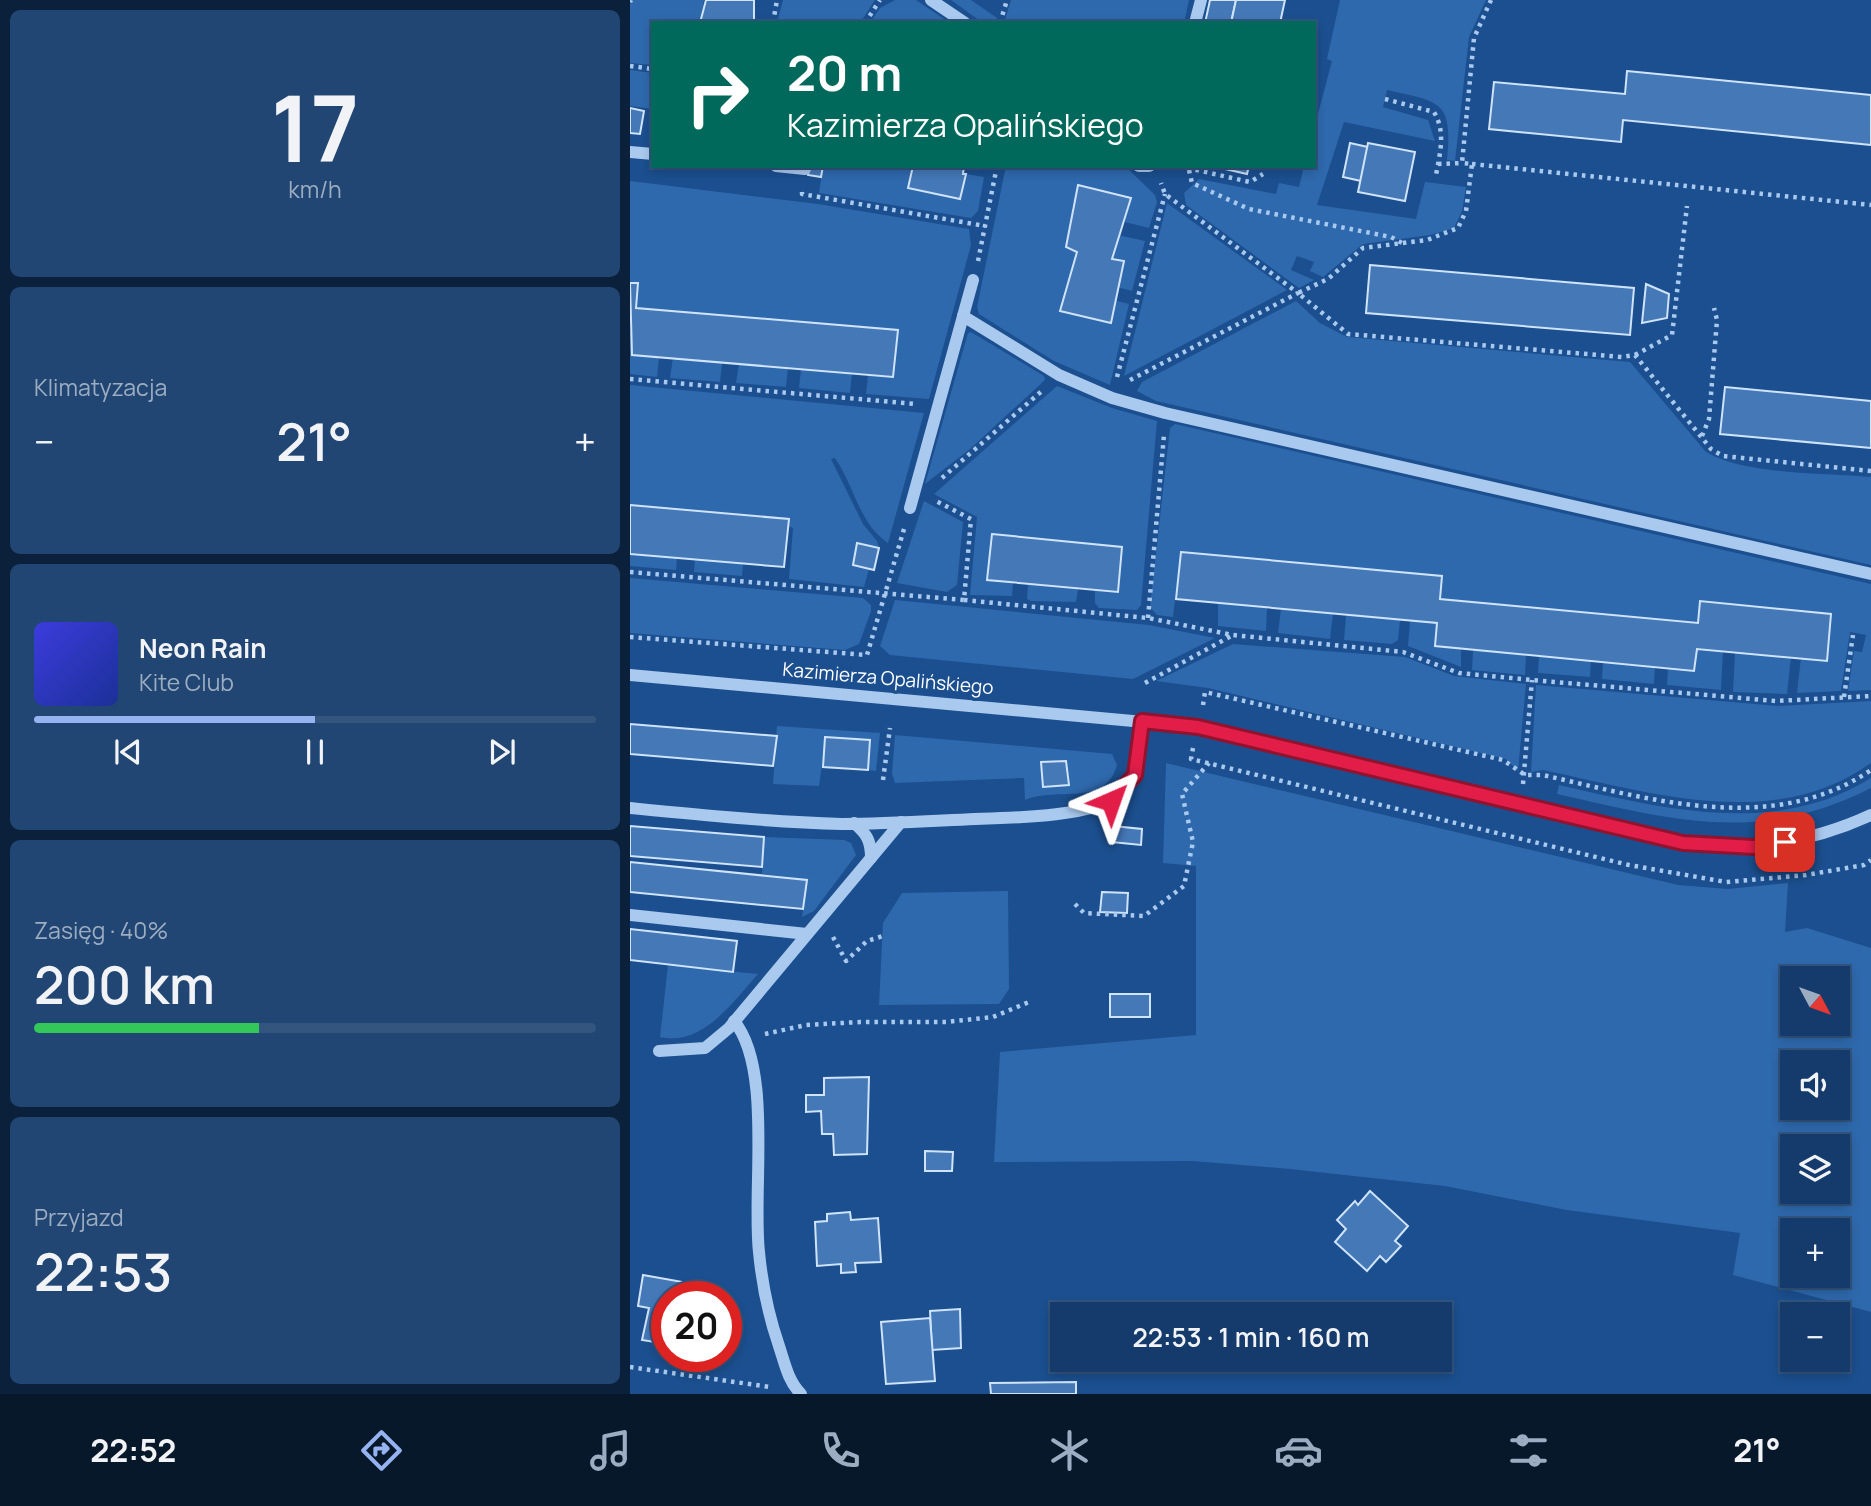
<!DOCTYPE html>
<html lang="pl">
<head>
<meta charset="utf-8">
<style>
  :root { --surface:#143b6b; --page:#214673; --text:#f1f3f6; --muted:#9dadc1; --line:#33557e; --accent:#95b2f1 }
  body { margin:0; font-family:Manrope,sans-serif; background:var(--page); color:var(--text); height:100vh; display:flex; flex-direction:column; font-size:26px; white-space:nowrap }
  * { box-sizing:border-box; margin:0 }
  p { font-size:23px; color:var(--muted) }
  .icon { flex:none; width:38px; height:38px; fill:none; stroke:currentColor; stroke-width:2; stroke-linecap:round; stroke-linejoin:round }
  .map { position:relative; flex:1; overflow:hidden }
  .details { display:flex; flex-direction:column; gap:10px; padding:10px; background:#0b203b; width:630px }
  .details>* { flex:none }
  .hud { position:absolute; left:21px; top:21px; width:665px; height:147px; border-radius:0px; box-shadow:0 4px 10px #0003,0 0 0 2px var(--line); background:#00695c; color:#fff; overflow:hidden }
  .needle { width:46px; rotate:131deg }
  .buttons { position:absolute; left:1150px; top:966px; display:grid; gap:14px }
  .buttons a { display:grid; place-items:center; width:70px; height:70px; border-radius:0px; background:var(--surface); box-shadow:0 4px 10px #0003,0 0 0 2px var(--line); font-size:35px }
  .speed { position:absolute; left:21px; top:1281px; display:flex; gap:14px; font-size:35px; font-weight:700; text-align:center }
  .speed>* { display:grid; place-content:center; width:91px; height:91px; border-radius:50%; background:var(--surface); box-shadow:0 4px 10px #0003,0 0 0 2px var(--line); line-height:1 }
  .speed .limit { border:10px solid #d22; background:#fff; color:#111 }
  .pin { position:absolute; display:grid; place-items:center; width:60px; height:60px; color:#fff; margin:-30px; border-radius:14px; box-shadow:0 4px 10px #0006 }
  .me { position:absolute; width:77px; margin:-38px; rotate:43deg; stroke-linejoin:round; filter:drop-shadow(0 0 5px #0008) }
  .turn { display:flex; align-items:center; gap:24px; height:147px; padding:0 21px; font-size:32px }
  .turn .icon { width:91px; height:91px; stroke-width:2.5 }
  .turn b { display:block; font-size:49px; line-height:60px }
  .big { font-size:52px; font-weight:600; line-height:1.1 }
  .details .tile { flex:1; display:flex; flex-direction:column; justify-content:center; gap:10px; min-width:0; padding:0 24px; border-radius:10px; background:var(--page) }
  .details .dial { align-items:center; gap:0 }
  .dial b { font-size:91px; line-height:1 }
  .song { display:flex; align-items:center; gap:21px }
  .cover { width:84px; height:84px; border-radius:10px; background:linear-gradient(135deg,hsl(240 70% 55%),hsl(230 70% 35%)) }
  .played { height:7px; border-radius:4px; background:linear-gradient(90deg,var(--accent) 50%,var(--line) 50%) }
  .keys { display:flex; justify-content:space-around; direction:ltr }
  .heat { display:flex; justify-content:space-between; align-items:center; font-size:38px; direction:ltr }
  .charge { height:10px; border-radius:5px; background:linear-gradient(90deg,#34c759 40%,var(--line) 0) }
  .trip { position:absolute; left:420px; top:1302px; width:402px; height:70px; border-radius:0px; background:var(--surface); box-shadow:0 4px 10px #0003,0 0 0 2px var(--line); font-weight:600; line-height:70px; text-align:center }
  .tab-bar { display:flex; height:112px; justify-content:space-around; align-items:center; background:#08182b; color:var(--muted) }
  .tab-bar .icon { width:49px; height:49px }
  .tab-bar .current { color:var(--accent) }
  .tab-bar b { font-size:32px; color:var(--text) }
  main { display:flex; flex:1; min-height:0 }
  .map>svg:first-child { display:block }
  .green { fill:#2e69ad; fill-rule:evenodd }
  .building { fill:#4478b7; stroke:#cfe3fa; stroke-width:2 }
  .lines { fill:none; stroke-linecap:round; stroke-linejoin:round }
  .path { stroke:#a9c9ee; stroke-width:4.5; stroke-dasharray:3.5 5; stroke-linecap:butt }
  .minor { stroke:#a9c9ee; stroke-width:12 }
  .route-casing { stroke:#92132f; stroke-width:18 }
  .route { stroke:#e11d48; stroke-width:12 }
  .labels { text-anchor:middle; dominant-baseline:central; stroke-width:7; stroke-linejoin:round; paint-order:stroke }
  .street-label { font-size:19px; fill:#fff; stroke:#1b4f8f }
</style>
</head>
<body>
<main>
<section class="details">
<div class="tile dial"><b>17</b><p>km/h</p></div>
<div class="tile"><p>Klimatyzacja</p>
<div class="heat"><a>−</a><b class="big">21°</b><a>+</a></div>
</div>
<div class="tile">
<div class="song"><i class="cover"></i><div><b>Neon Rain</b><p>Kite Club</p></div></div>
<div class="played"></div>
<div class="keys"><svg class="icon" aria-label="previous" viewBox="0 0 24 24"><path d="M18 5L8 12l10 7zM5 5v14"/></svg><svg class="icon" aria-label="pause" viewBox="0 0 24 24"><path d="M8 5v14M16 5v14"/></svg><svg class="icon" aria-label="next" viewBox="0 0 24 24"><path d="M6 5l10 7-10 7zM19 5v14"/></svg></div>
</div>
<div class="tile"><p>Zasięg · 40%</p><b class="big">200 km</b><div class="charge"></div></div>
<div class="tile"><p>Przyjazd</p><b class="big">22:53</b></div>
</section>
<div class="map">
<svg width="1241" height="1394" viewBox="0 0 1241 1394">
  <rect width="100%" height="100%" fill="#1b4f8f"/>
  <g class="green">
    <path d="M 0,0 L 74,0 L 70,23 L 23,23 L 23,65 L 0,63 Z"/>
    <path d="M 153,0 L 245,0 L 230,23 L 147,23 Z"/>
    <path d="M 265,0 L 286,0 L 320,23 L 240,23 L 250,8 Z"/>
    <path d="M 321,0 L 341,0 L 367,18 L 366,23 L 353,23 Z"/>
    <path d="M 381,0 L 559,0 L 554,23 L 374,23 Z"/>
    <path d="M 710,0 L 856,0 L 839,37 L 825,161 L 817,160 C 823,100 810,102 757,90 L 753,107 L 798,120 L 805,141 L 714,122 L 687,205 L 786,219 L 795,182 L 836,187 L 832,211 L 824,228 L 800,235 L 733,244 L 693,277 L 680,271 L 684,262 L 667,256 L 661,270 L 684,280 L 669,288 L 556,205 L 554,193 L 569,179 L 646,194 L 649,183 L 669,187 L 674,166 L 684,166 L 684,129 L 702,61 L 697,59 Z"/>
    <path d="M 0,70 L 23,73 L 23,109 L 0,106 Z"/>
    <path d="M 193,166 L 283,166 L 278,188 L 330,199 L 336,174 L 354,177 L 348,211 L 341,218 L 189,193 Z"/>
    <path d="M 376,166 L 495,166 L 525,195 L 527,202 L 519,228 L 495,222 L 500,198 L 448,186 L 442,209 L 445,210 L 436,247 L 447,252 L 430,311 L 481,323 L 487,301 L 499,304 L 480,385 L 424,361 L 349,314 L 347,307 Z"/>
    <path d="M 0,181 L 188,204 L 339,229 L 341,245 L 299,399 L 236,394 L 238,375 L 267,330 L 6,308 L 8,284 L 0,283 Z"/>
    <path d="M 537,203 L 657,290 L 494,376 Z"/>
    <path d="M 488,235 L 515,241 L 502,291 L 487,287 L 494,262 L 482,259 Z"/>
    <path d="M 666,301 L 690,323 L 717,337 L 1000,362 L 1076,452 C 1114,475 1195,473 1241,477 L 1241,565 L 526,401 L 507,391 L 512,382 Z"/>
    <path d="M 0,331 L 4,332 L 2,355 L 29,357 L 27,377 L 0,374 Z"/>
    <path d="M 341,332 L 414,376 L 415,380 L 340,449 L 295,484 L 338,333 Z"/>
    <path d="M 43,358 L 92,363 L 90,382 L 40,378 Z"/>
    <path d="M 109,364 L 158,368 L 156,387 L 106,383 Z"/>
    <path d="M 171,369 L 222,373 L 220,393 L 169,388 Z"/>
    <path d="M 0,385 L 294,413 L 258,543 C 229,524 224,485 205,458 L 201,459 L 233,524 L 247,541 L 249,548 L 227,544 L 223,565 L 239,569 L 234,587 L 159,579 L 163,528 L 158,526 L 0,505 Z"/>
    <path d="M 427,386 L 482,408 L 527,421 L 511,605 L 507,610 L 469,608 L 465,603 L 465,590 L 488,592 L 492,547 L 362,534 L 357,580 L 383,583 L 382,596 L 340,595 L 347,517 L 304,494 Z"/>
    <path d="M 545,424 L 1241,584 L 1241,690 L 1218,691 L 1224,651 L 1232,652 L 1236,635 L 1220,632 L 1211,691 L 1167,693 L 1171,658 L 1197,660 L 1201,614 L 1070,601 L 1068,623 L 810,599 L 812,576 L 551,552 L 543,617 L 527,615 L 520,607 L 540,428 Z"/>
    <path d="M 294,501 L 333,522 L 327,585 L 317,592 L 267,583 Z"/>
    <path d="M 0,554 L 47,558 L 46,570 L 0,566 Z"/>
    <path d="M 65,559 L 113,564 L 112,576 L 64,572 Z"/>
    <path d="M 0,578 L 233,598 L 241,605 L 241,611 L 229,644 L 215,650 L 0,633 Z"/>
    <path d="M 398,584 L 448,589 L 446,602 L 401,601 L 397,599 Z"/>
    <path d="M 265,600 L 519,625 L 585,638 L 503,679 L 260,655 L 250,646 Z"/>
    <path d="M 588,603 L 637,608 L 636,631 L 588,626 Z"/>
    <path d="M 651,609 L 703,614 L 700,639 L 648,633 Z"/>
    <path d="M 716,615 L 770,620 L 768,640 L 762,644 L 714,640 Z"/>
    <path d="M 780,621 L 807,623 L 805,646 L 831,649 L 831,667 L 778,646 Z"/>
    <path d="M 603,644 L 775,657 L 824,676 L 896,684 L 888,771 L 876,759 L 578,688 L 526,681 Z"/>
    <path d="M 1067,649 L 1093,651 L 1091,690 L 1037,685 L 1038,668 L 1064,670 Z"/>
    <path d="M 843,650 L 896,655 L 895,675 L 842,670 Z"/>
    <path d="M 1105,652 L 1161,657 L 1157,694 L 1103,692 Z"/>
    <path d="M 909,656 L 961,661 L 960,677 L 908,673 Z"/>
    <path d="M 973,662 L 1025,667 L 1024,684 L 972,679 Z"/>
    <path d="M 906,685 L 1148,706 L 1241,701 L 1241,763 C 1144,833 1018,792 913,770 L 901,772 Z"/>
    <path d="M 147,726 L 250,733 L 246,771 L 238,770 L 240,740 L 196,737 L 189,786 L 143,784 Z"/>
    <path d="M 265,735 L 482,754 L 487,765 C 475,808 427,786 395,800 L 394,778 L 265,783 L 262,774 Z"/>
    <path d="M 536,763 L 1048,885 L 1098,889 L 1158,883 L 1155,932 L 1177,928 L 1241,948 L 1241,1312 L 1103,1275 L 1110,1233 L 937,1210 L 815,1186 L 660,1169 L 563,1161 L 364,1162 L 370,1052 L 566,1035 L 566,866 L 533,863 ZM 1208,978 L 1208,1024 L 1162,1024 L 1162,978 ZM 1208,1062 L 1208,1108 L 1162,1108 L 1162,1062 ZM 1208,1146 L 1208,1192 L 1162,1192 L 1162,1146 ZM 1208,1230 L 1208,1276 L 1162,1276 L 1162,1230 Z"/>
    <path d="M 1241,778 L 1241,788 C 1129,845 1042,820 927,794 L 929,785 C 1031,808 1145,838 1241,778 Z"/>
    <path d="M 134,837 L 214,840 L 221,843 L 226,855 L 184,911 L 172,917 L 177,880 L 132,875 Z"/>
    <path d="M 378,891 L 379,989 L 369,1004 L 249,1005 L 253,923 L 272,893 Z"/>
    <path d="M 38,965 L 128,974 C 103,1002 72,1047 30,1037 Z"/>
  </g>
  <g class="building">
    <path d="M 76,0 L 124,0 L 124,23 L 70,23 Z"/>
    <path d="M 580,0 L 606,0 L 601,23 L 575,23 Z"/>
    <path d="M 606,0 L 655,0 L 650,23 L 601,23 Z"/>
    <path d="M 997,71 L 1241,95 L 1241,145 L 993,120 L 991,142 L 859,129 L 864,82 L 995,94 Z"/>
    <path d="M 0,108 L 14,111 L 10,134 L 0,133 Z"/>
    <path d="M 720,143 L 738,147 L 731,181 L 713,177 Z"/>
    <path d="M 738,143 L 785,152 L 775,201 L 728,192 Z"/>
    <path d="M 179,166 L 193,166 L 191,177 L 178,175 Z"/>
    <path d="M 283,166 L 334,166 L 333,174 L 336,174 L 330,199 L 278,188 Z"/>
    <path d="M 582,166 L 619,166 L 617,174 Z"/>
    <path d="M 448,185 L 501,198 L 482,259 L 494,261 L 481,323 L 430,311 L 447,252 L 436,247 Z"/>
    <path d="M 740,265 L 1004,288 L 1000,335 L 736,313 Z"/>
    <path d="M 0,283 L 8,283 L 6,308 L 268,330 L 263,377 L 2,355 Z"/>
    <path d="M 1016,284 L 1039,294 L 1037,318 L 1012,323 Z"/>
    <path d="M 1095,387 L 1241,401 L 1241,448 L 1090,434 Z"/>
    <path d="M 0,505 L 159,519 L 154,567 L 0,554 Z"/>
    <path d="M 362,534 L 492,547 L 488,592 L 357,580 Z"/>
    <path d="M 227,543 L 249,548 L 244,570 L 223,565 Z"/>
    <path d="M 551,552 L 812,576 L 810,599 L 1068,623 L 1070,601 L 1201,614 L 1197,661 L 1067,649 L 1064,671 L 805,646 L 807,623 L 546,599 Z"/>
    <path d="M 0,724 L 147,736 L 143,766 L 0,754 Z"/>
    <path d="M 195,737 L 240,740 L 238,770 L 193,767 Z"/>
    <path d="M 436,761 L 439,785 L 413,787 L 411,762 Z"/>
    <path d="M 0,826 L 134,837 L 132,867 L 0,856 Z"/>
    <path d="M 483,826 L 512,829 L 511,845 L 482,842 Z"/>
    <path d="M 0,862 L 177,880 L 173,909 L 0,892 Z"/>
    <path d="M 472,892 L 498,893 L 497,913 L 470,912 Z"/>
    <path d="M 0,929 L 107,941 L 103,972 L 0,960 Z"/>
    <rect x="480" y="994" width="40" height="23"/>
    <path d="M 239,1077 L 237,1154 L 204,1155 L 203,1134 L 192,1134 L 191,1111 L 176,1112 L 176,1095 L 194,1095 L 194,1078 Z"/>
    <path d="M 295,1151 L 323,1152 L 322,1171 L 295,1171 Z"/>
    <path d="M 740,1191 L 778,1226 L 765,1241 L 771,1246 L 756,1262 L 750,1256 L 737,1271 L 705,1242 L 716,1229 L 707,1220 L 725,1201 L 728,1205 Z"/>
    <path d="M 220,1212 L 221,1220 L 248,1218 L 251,1262 L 225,1263 L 226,1272 L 211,1273 L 211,1264 L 187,1266 L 185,1222 L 197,1221 L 197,1214 Z"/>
    <path d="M 13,1275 L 64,1284 L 62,1297 L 37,1297 L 37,1344 L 12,1340 L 19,1308 L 8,1306 Z"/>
    <path d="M 330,1309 L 331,1348 L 302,1350 L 300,1311 Z"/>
    <path d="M 300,1318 L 305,1381 L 256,1384 L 251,1322 Z"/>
    <path d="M 446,1382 L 446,1394 L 361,1394 L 360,1383 Z"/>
  </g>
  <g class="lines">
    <g class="path">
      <path d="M 861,0 L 844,38 L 832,163 L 842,164 L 836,211 L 828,228 L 797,240 L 733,248 L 698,279 L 668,293 L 718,334 L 992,357 L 1005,355 L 1081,449 L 1093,456 L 1241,471"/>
      <path d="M 0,2 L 1,0"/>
      <path d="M 143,23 L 147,0"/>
      <path d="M 235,23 L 250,0"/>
      <path d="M 370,23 L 377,0"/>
      <path d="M 0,66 L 23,69"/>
      <path d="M 755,99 L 804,112 C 816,132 810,153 806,175"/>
      <path d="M 808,164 L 832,163"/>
      <path d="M 842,164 L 1241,205"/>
      <path d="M 549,166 L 620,182 L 633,174"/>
      <path d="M 559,170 L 562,183 L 619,209 L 761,237 L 772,243"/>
      <path d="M 172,192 L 172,194 L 355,226"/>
      <path d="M 348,261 L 367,166"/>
      <path d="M 1005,355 L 1042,335 L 1057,206"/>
      <path d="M 487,377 L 535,194"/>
      <path d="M 0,379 L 285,404"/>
      <path d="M 500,380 L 668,293 L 535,194 L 531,183"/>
      <path d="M 1072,436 L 1079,419 L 1087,320 L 1084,308"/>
      <path d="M 312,478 L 413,390"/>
      <path d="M 0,572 L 334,600 L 341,519 L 304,500"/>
      <path d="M 334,600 L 518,618 L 603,635 L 773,652 L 829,673 L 902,680 L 1146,701 L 1241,696"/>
      <path d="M 518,618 L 534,435"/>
      <path d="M 0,637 L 237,655 L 274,529"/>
      <path d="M 515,683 L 603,635"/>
      <path d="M 1214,697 L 1223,635"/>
      <path d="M 573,705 L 575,692 L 873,760 L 895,775 L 913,775 C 1019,799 1142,837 1241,770"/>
      <path d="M 563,748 L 561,759 L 999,865 L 1096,882 L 1176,875 L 1234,865 L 1241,860"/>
      <path d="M 253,780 L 260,728"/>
      <path d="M 893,784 L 902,680"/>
      <path d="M 445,904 L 454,913 L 514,916 L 554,886 L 563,842 L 552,794 L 579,763"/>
      <path d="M 203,937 L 216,961 L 237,941 L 253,936"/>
      <path d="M 135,1034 L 176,1025 L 230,1022 L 316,1022 L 363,1017 L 399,1002"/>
      <path d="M 0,1367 L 140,1387"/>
    </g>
    <g class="minor">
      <path d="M 301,0 L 335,23"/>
      <path d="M 565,23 L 571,0"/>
      <path d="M 0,152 L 23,154"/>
      <path d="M 146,166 L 175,169"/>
      <path d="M 509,166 L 519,166"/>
      <path d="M 333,316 L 429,375 L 482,398 L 535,413 L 1241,574"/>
      <path d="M 280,508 L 343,280"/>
      <path d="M 0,675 L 568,727 L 1053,843 C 1124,849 1176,845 1241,815"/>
      <path d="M 0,808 C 71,815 141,822 212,824 C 256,824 301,821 345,819 C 378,818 465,817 490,795 C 511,776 509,747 512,721"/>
      <path d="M 224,823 C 237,834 241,841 241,858"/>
      <path d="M 0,915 L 177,934"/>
      <path d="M 104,1021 C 143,1068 122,1192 129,1252 C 132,1284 139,1317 149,1346 C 155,1364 158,1381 171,1394"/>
      <path d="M 29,1051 L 75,1048 L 99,1028 L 271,822"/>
    </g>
  </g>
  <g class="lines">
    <g class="route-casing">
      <path id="route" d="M 481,801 L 505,775 L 512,721 L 568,727 L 1053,843 L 1124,847 L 1155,842"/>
    </g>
    <use href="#route" class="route"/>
  </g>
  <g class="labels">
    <g class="street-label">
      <text transform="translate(258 678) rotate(5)">Kazimierza Opalińskiego</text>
    </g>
  </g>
</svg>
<div class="buttons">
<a><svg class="needle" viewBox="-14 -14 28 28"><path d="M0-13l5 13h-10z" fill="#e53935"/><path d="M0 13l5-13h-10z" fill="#9dadc1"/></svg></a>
<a><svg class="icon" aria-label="sound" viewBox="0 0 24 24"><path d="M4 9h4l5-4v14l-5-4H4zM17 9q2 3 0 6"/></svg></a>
<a><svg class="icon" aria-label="layers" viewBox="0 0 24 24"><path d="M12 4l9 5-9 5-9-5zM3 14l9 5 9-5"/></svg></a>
<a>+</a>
<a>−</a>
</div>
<div class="speed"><div class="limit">20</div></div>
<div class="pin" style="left:1155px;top:842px;background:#d93025"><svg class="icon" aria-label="arrive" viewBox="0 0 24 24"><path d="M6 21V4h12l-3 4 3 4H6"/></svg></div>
<svg class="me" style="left:481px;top:801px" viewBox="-20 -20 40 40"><path d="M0-17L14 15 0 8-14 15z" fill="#e11d48" stroke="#fff" stroke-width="4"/></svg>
<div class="trip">22:53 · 1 min · 160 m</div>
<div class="hud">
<div class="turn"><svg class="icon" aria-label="right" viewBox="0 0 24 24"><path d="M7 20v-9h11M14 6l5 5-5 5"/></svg><div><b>20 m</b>Kazimierza Opalińskiego</div></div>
</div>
</div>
</main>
<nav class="tab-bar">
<b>22:52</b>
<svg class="icon current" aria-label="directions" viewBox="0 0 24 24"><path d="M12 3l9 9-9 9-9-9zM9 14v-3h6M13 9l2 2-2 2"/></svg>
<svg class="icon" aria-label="music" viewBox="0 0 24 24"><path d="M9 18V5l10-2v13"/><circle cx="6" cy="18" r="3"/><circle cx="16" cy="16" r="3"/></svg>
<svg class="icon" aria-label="phone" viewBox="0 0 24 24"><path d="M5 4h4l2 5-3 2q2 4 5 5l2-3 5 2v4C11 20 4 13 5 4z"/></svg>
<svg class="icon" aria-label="climate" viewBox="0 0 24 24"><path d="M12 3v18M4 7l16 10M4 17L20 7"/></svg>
<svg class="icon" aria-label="car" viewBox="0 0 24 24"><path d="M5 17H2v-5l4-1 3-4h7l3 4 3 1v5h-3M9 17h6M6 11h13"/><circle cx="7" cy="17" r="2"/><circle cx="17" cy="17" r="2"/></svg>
<svg class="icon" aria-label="filters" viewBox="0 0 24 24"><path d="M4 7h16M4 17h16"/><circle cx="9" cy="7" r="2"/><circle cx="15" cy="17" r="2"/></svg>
<b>21°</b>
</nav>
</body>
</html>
